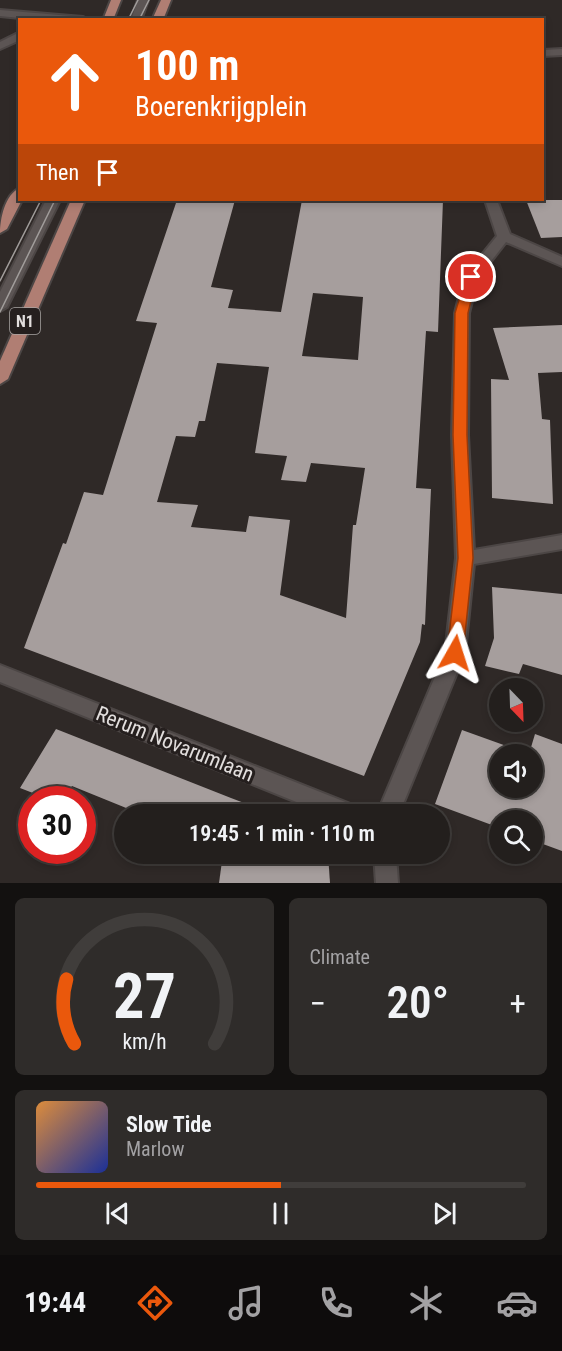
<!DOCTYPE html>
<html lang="en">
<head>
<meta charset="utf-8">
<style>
  :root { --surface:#231f1d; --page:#2f2c2a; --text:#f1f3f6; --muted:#a3a2a4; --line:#403d3b; --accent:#ea580c }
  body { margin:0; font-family:"Roboto Condensed",sans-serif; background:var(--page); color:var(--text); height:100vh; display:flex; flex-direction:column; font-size:22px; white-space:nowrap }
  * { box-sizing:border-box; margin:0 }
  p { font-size:20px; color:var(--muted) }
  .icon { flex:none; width:33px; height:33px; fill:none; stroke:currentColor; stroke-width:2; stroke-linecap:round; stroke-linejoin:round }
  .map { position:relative; height:883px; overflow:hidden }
  .panel { display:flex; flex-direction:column; gap:15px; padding:15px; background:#131110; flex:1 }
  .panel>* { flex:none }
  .hud { position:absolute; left:18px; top:18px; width:526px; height:183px; border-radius:0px; box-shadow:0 3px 9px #0003,0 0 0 2px var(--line); background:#ea580c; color:#fff; overflow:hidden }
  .needle { width:39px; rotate:157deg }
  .tools { position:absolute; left:489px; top:678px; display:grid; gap:12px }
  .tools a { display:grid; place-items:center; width:54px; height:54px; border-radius:50%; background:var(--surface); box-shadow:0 3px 9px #0003,0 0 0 2px var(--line); font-size:30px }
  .speed { position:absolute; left:18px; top:786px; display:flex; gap:12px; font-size:30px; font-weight:700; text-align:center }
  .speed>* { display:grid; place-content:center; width:78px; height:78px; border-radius:50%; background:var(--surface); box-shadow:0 3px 9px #0003,0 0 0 2px var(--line); line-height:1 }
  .speed .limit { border:9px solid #d22; background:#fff; color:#111 }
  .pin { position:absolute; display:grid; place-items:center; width:51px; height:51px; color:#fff; margin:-26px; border:3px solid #fff; border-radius:50%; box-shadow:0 2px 6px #0007 }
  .me { position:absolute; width:66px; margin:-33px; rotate:6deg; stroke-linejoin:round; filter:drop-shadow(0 0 4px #0008) }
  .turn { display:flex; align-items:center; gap:21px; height:126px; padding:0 18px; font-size:27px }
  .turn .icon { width:78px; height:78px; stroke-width:2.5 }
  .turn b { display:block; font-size:42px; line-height:51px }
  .then { display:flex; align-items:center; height:57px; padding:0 18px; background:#0003; gap:12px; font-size:22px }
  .big { font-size:45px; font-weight:600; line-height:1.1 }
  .panel .tile { flex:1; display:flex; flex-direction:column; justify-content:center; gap:9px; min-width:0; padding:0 21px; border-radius:9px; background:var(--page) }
  .panel .dial { align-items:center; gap:0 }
  .dial svg { height:156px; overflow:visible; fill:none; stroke:var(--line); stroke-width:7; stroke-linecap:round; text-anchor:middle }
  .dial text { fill:var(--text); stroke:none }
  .song { display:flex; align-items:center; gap:18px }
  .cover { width:72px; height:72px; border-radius:9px; background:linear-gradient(135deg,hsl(30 70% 55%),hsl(230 70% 35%)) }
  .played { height:6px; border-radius:3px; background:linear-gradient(90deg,var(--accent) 50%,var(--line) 50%) }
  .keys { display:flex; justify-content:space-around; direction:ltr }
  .heat { display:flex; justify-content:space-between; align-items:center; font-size:33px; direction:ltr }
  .panel .tiles { flex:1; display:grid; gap:15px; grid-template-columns:1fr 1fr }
  .tile:last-child { grid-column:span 2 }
  .trip { position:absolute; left:114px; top:804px; width:336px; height:60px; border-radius:30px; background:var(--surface); box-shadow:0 3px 9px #0003,0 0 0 2px var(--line); font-weight:600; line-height:60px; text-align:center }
  .dock { display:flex; height:96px; justify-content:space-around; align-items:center; background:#0e0c0c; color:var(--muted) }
  .dock .icon { width:42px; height:42px }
  .dock .on { color:var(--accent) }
  .dock b { font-size:27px; color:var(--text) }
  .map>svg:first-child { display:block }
  .building { fill:#a69e9d; fill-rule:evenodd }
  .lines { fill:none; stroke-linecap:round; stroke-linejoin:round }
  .service-casing { stroke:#4c4645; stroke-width:4 }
  .minor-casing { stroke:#4c4645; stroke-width:4 }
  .primary-casing { stroke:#4c4645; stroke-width:4 }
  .service { fill:#5c5554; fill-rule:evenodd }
  .minor { fill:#5c5554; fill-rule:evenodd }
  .primary { fill:#b07e73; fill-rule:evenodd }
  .tram { stroke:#a19d9b; stroke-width:1.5 }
  .route { fill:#ea580c; stroke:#983908; stroke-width:1.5 }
  .labels { text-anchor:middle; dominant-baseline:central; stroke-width:6; stroke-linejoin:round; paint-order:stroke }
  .shield { fill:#251f1e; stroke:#a9a5a4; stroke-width:1.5 }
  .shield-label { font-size:16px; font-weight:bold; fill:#e2dedd }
  .near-street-label { font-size:21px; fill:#e2dedd; stroke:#251f1e }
</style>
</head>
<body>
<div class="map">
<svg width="562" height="883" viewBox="0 0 562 883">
  <rect width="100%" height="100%" fill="#2f2927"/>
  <g class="building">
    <path d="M 177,200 L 235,200 L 211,287 L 233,290 L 228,308 L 281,312 L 302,200 L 327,200 L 326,203 L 443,200 L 438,332 L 426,331 L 416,488 L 431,489 L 425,625 L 422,624 L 420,642 L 364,776 L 24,648 L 63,543 L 66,544 L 84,492 L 103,495 L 157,323 L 136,321 ZM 313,293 L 363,297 L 358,360 L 302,356 ZM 217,363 L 269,367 L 255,453 L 287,456 L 281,480 L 306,482 L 311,463 L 365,468 L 356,525 L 353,525 L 346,618 L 280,595 L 290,520 L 249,516 L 246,532 L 191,527 L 198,505 L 157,502 L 176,436 L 195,437 L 199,421 L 205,421 Z"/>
    <path d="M 526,200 L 562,200 L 562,237 L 541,238 Z"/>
    <path d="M 562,325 L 562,372 L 538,373 L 542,419 L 550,420 L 553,504 L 492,498 L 491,379 L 509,380 L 493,328 Z"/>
    <path d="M 492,587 L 562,594 L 562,675 L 523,664 L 519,674 L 485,666 L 494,638 Z"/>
    <path d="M 56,729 L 231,798 L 273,814 L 141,814 L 72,786 L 62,800 L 51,800 L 20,788 Z"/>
    <path d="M 462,730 L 529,754 L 535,734 L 562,744 L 562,851 L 532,840 L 532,820 L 500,820 L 500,828 L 435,804 ZM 500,754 L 532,754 L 532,788 L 500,788 Z"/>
    <path d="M 223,854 L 328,854 L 330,883 L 219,883 Z"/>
  </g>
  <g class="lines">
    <g class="service-casing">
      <g id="service">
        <path d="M 138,0 L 148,0 L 141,20 L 131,20 Z"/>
        <path d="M 46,200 L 60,200 L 7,307 L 0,311 L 0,292 Z"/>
      </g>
    </g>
    <g class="minor-casing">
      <g id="minor">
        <path d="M 0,10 L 83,17 L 88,20 L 40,20 L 0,16 Z"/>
        <path d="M 20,32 L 20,40 L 0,49 L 0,42 Z"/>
        <path d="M 562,49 L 562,55 L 543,56 L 543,50 Z"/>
        <path d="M 485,200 L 497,200 L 510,234 L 562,257 L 562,266 L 506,242 L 478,278 L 469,313 L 468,435 L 474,550 L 562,535 L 562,549 L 474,564 L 465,653 L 399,814 L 377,814 L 445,653 L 456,558 L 452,435 L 455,313 L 464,277 L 497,236 Z"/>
        <path d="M 0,665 L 358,807 L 361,814 L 326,814 L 0,682 Z"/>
        <path d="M 374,854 L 396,854 L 398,883 L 376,883 Z"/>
      </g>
    </g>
    <g class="primary-casing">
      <g id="primary">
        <path d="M 111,0 L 121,0 L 113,20 L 103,20 Z"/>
        <path d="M 161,0 L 171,0 L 163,20 L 152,20 Z"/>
        <path d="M 20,188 L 20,200 L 22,200 L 7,229 L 0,233 C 0,219 5,194 20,188 Z"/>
        <path d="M 71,200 L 85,200 L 8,379 L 0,384 L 0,361 Z"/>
      </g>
    </g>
    <use href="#service" class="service"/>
    <use href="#minor" class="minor"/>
    <use href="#primary" class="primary"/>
    <g class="tram">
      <path d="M 128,20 L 138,0"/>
      <path d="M 139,20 L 149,0"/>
      <path d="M 0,281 L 41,200"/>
      <path d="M 0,312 L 55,200"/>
    </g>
  </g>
  <path class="route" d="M 471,274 L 477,277 L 468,313 L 467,435 L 473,558 L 463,653 L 460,657 L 455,659 L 449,657 L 447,653 L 458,558 L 453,435 L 455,313 L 466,277 Z"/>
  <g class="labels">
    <rect class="shield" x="10" y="308" width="30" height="26" rx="4.5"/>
    <g class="shield-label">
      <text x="25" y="321">N1</text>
    </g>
    <g class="near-street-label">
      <text transform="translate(175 744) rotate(22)">Rerum Novarumlaan</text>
    </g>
  </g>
</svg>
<div class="tools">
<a><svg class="needle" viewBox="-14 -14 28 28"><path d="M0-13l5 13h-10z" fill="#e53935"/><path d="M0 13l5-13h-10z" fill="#a3a2a4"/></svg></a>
<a><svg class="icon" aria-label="sound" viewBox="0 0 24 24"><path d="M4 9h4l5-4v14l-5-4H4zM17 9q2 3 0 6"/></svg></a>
<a><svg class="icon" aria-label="search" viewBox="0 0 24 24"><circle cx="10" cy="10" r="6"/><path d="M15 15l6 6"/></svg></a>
</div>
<div class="speed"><div class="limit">30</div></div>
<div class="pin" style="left:471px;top:277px;background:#d93025"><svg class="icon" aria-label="arrive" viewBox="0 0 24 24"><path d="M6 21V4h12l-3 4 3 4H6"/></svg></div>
<svg class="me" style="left:455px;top:653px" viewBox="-20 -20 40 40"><path d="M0-17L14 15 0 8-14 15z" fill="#ea580c" stroke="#fff" stroke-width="4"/></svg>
<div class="trip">19:45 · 1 min · 110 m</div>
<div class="hud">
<div class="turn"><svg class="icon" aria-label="ahead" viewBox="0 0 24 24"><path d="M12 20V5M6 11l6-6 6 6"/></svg><div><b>100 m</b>Boerenkrijgplein</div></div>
<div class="then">Then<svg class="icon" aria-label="arrive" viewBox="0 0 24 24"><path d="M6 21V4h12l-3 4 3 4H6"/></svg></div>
</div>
</div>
<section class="panel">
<div class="tiles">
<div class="tile dial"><svg viewBox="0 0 100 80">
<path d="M14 69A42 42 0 1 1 86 69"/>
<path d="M14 69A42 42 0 0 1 10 36" stroke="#ea580c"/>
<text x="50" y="56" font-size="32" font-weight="700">27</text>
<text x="50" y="72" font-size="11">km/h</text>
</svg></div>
<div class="tile"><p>Climate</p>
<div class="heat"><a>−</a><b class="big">20°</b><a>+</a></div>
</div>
<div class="tile">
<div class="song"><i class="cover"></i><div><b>Slow Tide</b><p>Marlow</p></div></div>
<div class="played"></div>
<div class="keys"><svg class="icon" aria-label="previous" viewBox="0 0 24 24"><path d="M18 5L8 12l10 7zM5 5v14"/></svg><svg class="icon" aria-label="pause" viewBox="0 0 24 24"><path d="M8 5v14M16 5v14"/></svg><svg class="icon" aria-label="next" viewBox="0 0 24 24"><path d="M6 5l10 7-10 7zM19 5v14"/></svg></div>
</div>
</div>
</section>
<nav class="dock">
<b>19:44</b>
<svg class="icon on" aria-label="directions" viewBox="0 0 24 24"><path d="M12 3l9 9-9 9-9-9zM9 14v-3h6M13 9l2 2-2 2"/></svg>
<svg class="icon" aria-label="music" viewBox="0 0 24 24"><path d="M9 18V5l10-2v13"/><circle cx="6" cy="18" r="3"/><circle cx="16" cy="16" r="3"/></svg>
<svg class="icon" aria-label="phone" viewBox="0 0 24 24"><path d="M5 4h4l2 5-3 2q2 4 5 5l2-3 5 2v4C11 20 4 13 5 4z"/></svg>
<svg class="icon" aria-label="climate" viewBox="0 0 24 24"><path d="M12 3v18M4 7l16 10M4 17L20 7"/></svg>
<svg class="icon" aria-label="car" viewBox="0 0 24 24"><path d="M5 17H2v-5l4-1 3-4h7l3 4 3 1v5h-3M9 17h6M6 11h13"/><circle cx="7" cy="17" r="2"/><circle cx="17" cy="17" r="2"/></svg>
</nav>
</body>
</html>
